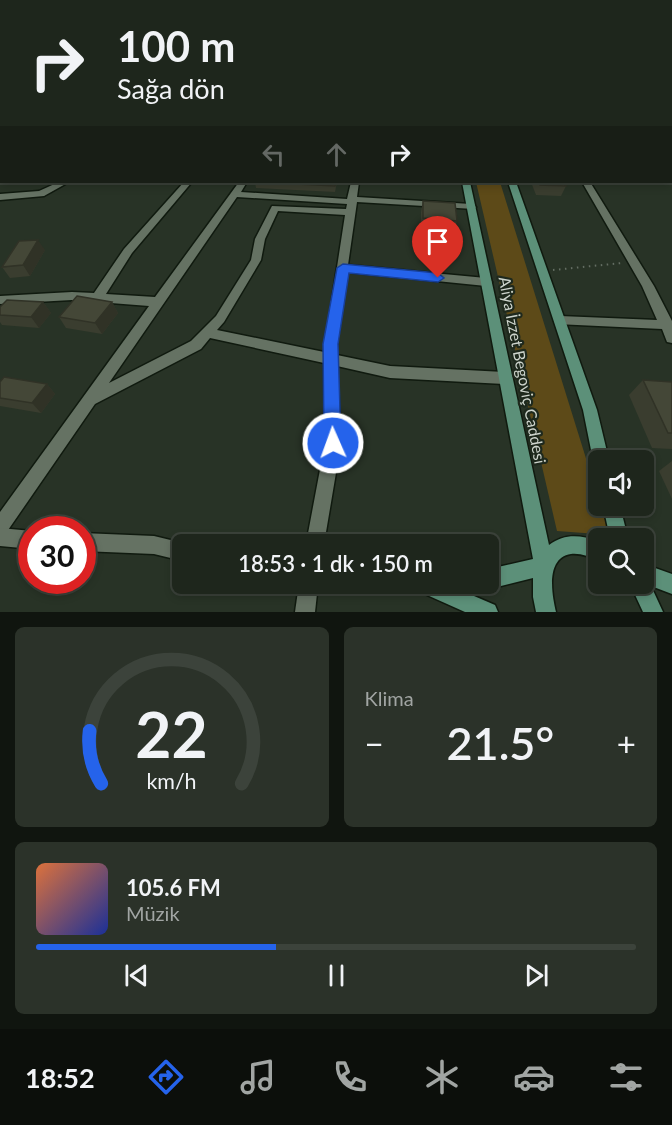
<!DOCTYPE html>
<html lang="tr">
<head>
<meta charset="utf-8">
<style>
  :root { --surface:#1e261c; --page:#2b3229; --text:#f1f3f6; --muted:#a1a5a3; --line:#3c433b; --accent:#2563eb }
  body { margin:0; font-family:Lato,sans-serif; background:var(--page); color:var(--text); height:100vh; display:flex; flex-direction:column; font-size:22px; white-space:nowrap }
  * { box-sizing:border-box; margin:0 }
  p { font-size:20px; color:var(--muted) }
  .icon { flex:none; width:33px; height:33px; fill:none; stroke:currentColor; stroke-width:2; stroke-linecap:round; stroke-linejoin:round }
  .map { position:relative; height:612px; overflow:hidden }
  .panel { display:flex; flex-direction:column; gap:15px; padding:15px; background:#10150f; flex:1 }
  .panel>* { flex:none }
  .banner { position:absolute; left:0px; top:0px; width:672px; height:183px; box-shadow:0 3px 9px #0003,0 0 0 2px var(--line); background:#1e261c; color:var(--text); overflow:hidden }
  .tools { position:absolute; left:588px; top:450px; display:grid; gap:12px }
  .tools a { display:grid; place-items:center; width:66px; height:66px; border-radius:9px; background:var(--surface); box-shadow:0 3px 9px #0003,0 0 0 2px var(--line); font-size:30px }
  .speed { position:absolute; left:18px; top:516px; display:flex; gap:12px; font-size:30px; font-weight:700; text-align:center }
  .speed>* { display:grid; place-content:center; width:78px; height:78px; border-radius:50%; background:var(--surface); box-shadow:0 3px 9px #0003,0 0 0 2px var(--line); line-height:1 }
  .speed .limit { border:9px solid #d22; background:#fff; color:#111 }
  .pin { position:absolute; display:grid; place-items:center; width:51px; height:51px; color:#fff; margin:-62px -26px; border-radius:50% 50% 50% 0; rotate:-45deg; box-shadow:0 0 6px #0007 }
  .pin .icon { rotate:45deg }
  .me { position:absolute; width:66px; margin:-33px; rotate:358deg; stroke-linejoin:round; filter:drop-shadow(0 0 4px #0008) }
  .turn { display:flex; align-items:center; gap:21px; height:126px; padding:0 18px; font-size:27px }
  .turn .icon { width:78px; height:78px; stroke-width:2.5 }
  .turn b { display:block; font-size:42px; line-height:51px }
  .lanes { display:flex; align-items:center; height:57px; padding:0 18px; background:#0003; justify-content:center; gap:30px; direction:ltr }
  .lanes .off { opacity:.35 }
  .big { font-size:45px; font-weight:600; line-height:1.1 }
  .panel .tile { flex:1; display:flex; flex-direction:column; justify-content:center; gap:9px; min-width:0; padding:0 21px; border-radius:9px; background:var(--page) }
  .panel .dial { align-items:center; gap:0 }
  .dial svg { height:156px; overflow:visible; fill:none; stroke:var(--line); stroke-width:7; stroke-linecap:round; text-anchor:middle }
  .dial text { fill:var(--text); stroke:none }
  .song { display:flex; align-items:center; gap:18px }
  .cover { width:72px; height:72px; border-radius:9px; background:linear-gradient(135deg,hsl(20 70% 55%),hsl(230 70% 35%)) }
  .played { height:6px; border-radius:3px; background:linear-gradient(90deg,var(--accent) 40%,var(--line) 40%) }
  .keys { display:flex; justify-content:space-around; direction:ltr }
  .heat { display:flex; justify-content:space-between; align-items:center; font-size:33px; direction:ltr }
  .panel .tiles { flex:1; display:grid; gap:15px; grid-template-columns:1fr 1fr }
  .tile:last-child { grid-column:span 2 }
  .trip { position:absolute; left:172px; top:534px; width:327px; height:60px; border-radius:9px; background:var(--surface); box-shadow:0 3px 9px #0003,0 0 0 2px var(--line); font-weight:600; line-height:60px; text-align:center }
  .dock { display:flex; height:96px; justify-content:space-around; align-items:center; background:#0c0f0b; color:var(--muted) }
  .dock .icon { width:42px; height:42px }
  .dock .active { color:var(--accent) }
  .dock b { font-size:27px; color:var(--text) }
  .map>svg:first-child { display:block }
  .green { fill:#5d4a18 }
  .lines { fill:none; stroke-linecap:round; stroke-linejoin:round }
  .minor-casing { stroke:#101a0f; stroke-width:3 }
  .tertiary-casing { stroke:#101a0f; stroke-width:3 }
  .secondary-casing { stroke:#101a0f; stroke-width:3 }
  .path { stroke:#646e63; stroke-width:2; stroke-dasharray:1.5 4.5; stroke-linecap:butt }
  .minor { fill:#657263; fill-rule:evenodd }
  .tertiary { fill:#657263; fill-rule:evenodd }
  .secondary { fill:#5c9079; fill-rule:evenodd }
  .wall { fill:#3a3d2f }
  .shaded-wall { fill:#303226 }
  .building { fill:#444737; stroke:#303226; stroke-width:1.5 }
  .route { fill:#2563eb; stroke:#184099; stroke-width:1.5 }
  .labels { text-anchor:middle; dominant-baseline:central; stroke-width:4.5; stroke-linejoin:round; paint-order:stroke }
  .street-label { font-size:16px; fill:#cdd4cc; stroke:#1e291d }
</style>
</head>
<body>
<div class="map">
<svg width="672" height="612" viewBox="0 0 672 612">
  <rect width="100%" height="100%" fill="#283326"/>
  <path class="green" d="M 476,182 L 500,182 L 598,497 L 598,506 L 601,506 L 611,535 L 557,531 Z"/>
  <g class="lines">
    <g class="minor-casing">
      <g id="minor">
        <rect x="670" y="117" width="2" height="4"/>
        <path d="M 0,140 L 2,140 L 0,146 Z"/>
        <rect x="670" y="155" width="2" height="5"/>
        <rect x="670" y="176" width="2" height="6"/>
        <path d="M 59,182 L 69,182 L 44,196 L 0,200 L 0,194 L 39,191 Z"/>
        <path d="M 184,182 L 192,182 L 132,253 L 106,294 L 155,297 L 239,182 L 247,182 L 241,192 L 347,199 L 351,182 L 359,182 L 357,197 L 471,204 L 476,207 L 474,209 L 357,202 L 348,265 L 486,278 L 492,282 L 486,286 L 347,272 L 337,344 L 337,355 L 390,366 L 504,372 L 509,374 L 511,378 L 509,382 L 504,384 L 390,378 L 337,366 L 341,443 L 324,544 L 306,544 L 325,443 L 324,363 L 210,338 L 201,349 L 95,404 L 6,533 L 0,536 L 0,512 L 149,306 L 72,300 L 0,304 L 0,296 L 72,292 L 94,293 L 124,249 ZM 237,197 L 347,204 L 346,209 L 272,206 L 255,239 L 251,260 L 216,316 L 191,341 L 109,383 ZM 278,211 L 345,215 L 324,352 L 217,330 L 224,322 L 261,260 L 265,239 Z"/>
        <path d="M 582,182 L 590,182 L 654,286 L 672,321 L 672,343 L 667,342 L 662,329 L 556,324 L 554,321 L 556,318 L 560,316 L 657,320 L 642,286 Z"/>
        <path d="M 299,584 L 318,584 L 315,612 L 295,612 Z"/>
      </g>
    </g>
    <g class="tertiary-casing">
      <g id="tertiary">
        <path d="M 0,528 L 32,531 L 32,549 L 0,546 Z"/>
        <path d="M 82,533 L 154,536 L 187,544 L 183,544 L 183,561 L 154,554 L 82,551 Z"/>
      </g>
    </g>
    <g class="secondary-casing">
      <g id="secondary">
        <path d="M 462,182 L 470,182 L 549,545 C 565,533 580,535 598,541 L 598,559 C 589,557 581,553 571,554 C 545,558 552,595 556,612 L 536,612 L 533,597 L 533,578 L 489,589 L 481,584 L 489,584 L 489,569 L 533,559 Z"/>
        <path d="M 508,182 L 516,182 L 597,410 L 609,460 L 598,460 L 598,467 L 595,465 L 593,460 L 583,410 Z"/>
        <path d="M 603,506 L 620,506 L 628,538 L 610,538 Z"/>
        <path d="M 644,564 L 672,574 L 672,594 L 651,586 L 663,612 L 643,612 L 630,584 L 644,584 Z"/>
        <path d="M 415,584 L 446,584 L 495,605 L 498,612 L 465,612 L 418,591 Z"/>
      </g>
    </g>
    <path class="path" d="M 553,270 L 622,263"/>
    <use href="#minor" class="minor"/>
    <use href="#tertiary" class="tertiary"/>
    <use href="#secondary" class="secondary"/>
  </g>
  <g class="wall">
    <path d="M 255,182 L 337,182 L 335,192 L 256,188 Z"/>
    <path d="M 531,182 L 563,182 L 566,186 L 561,196 L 536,195 Z"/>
    <path d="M 423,201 L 457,221 L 454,231 L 421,229 L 421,212 Z"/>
    <path d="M 45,250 L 30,276 L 10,278 L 2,267 Z"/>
    <path d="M 43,302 L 51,313 L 39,328 L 2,325 L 0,322 L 0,307 Z"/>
    <path d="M 112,302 L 118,313 L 102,334 L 66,328 L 59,317 Z"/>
    <path d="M 643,380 L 672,382 L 672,449 L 652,448 L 629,395 Z"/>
    <path d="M 0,382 L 47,384 L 55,394 L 41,413 L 0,406 Z"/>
    <path d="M 672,461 L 672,499 L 659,471 Z"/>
  </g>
  <g class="shaded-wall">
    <path d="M 38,240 L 45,250 L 30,276 L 23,265 Z"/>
    <path d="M 43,302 L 51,313 L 39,328 L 31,317 Z"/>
    <path d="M 112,302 L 118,313 L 102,334 L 95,323 Z"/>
    <path d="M 47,384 L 55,394 L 41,413 L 32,403 Z"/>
  </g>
  <g class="building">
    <path d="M 258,182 L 336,182 L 335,186 Z"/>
    <path d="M 539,182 L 563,182 L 566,186 L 540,185 Z"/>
    <path d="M 423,201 L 455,203 L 457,221 L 423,218 Z"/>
    <path d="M 38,240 L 23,265 L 2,267 L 19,241 Z"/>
    <path d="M 77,296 L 112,302 L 95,323 L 59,317 Z"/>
    <path d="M 7,300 L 43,302 L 31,317 L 0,315 L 0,307 Z"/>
    <path d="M 4,377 L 47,384 L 32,403 L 0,398 L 0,382 Z"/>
    <path d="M 643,380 L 672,382 L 672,433 L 668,433 Z"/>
  </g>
  <linearGradient id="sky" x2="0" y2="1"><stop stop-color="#161c15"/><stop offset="0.51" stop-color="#425052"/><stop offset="1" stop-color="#425052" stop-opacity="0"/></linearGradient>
  <rect width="672" height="177" fill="url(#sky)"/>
  <path class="route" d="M 343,264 L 438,273 L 444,278 L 438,282 L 349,273 L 338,344 L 341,443 L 339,449 L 333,451 L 326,449 L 324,443 L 323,344 L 337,268 Z"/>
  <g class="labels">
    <g class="street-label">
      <text transform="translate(523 370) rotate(79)">Aliya İzzet Begoviç Caddesi</text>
    </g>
  </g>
</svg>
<div class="tools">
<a><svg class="icon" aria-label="sound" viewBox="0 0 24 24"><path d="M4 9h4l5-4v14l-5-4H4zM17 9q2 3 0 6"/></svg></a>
<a><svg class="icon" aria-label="search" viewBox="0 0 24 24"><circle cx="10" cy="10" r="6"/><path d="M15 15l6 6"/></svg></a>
</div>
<div class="speed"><div class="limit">30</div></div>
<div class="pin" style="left:438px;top:278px;background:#d93025"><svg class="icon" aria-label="arrive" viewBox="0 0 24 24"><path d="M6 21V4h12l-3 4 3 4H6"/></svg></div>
<svg class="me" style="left:333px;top:443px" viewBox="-20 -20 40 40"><circle r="17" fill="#2563eb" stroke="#fff" stroke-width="3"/><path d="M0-11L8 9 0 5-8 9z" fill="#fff"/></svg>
<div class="trip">18:53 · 1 dk · 150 m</div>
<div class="banner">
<div class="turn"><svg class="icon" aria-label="right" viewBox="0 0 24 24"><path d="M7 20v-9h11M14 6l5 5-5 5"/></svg><div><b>100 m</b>Sağa dön</div></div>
<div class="lanes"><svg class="icon off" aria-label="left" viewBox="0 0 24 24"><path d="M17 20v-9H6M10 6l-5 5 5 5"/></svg><svg class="icon off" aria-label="ahead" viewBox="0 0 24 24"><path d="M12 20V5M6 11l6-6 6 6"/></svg><svg class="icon" aria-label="right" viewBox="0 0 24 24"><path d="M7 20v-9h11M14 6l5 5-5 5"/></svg></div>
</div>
</div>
<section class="panel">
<div class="tiles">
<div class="tile dial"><svg viewBox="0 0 100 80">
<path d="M14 69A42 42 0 1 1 86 69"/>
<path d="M14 69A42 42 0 0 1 8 42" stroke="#2563eb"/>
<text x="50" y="56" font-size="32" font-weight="700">22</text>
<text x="50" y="72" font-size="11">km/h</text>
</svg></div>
<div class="tile"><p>Klima</p>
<div class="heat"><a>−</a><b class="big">21.5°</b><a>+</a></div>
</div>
<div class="tile">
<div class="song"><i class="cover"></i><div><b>105.6 FM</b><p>Müzik</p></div></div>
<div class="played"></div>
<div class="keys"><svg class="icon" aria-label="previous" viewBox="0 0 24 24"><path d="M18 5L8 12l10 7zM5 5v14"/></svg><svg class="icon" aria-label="pause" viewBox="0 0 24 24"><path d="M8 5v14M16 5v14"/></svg><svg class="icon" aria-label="next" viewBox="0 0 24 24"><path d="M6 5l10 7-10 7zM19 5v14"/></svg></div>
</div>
</div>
</section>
<nav class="dock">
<b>18:52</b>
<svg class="icon active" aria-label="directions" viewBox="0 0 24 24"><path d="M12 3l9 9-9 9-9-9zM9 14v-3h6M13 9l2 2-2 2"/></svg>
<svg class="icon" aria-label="music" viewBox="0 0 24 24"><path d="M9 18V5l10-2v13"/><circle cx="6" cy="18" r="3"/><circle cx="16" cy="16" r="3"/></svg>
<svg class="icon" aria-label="phone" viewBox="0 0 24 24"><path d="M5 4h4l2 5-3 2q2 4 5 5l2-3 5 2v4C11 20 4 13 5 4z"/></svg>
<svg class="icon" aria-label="climate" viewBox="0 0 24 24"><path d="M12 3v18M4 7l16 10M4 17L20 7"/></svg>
<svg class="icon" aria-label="car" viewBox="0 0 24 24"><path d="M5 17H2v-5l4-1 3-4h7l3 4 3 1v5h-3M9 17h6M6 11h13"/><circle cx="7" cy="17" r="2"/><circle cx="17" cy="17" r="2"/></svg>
<svg class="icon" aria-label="filters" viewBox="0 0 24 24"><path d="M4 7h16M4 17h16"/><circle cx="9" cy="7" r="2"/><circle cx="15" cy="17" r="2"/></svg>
</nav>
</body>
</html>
